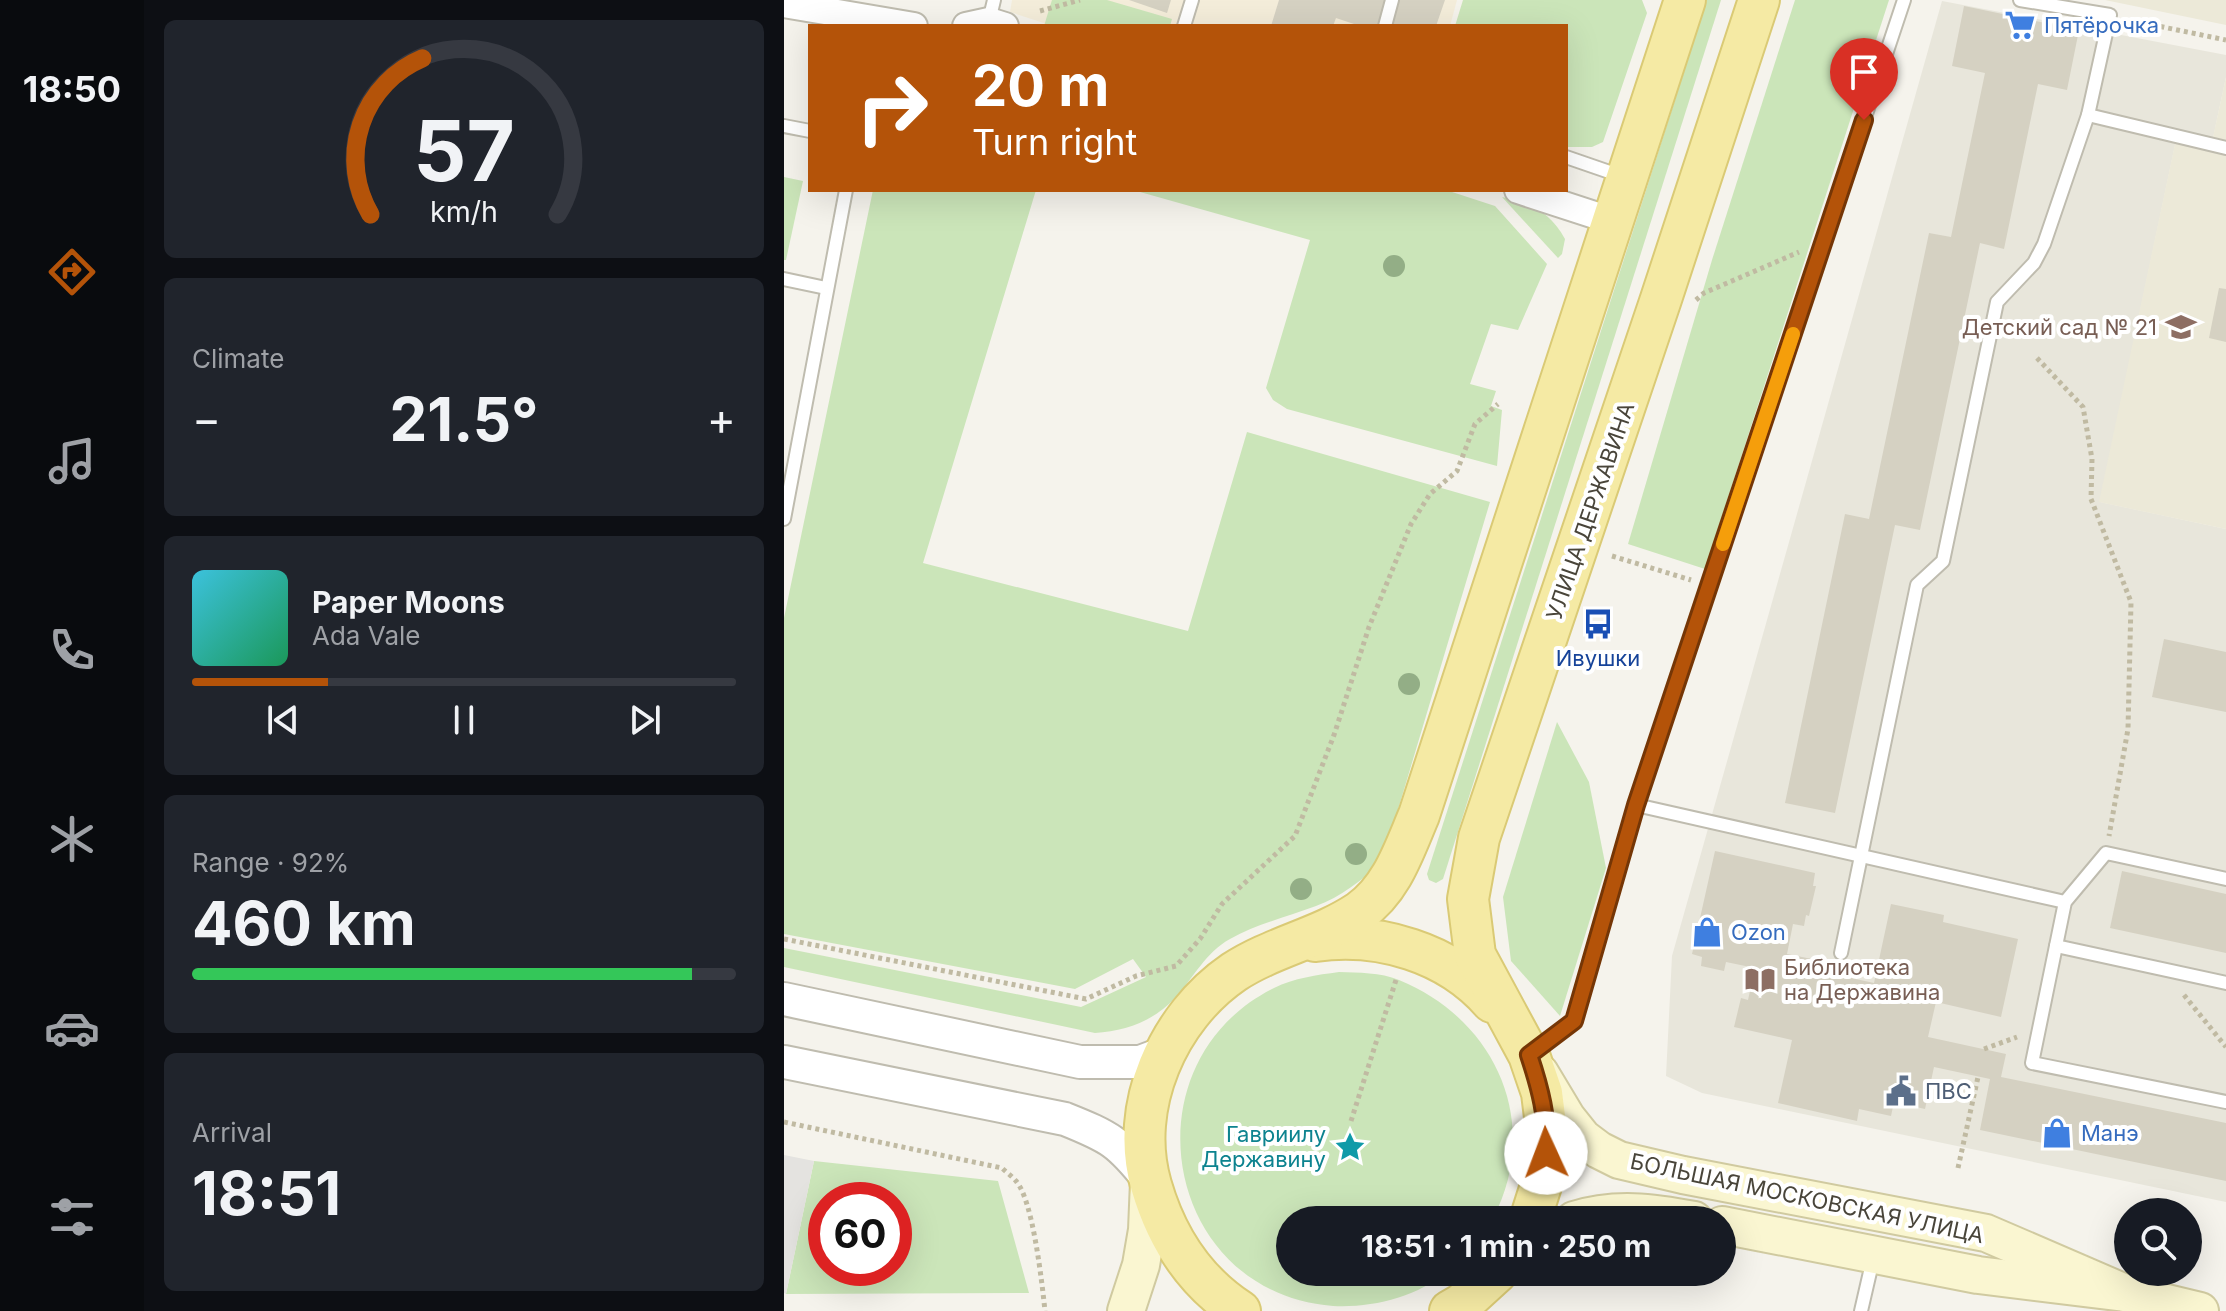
<!DOCTYPE html>
<html lang="en">
<head>
<meta charset="utf-8">
<style>
  :root { --surface:#171b24; --page:#20242c; --text:#f1f3f6; --muted:#9ea1a6; --line:#363941; --accent:#b45309 }
  body { margin:0; font-family:Inter,sans-serif; background:var(--page); color:var(--text); height:100vh; display:flex; flex-direction:column; font-size:30px; white-space:nowrap }
  * { box-sizing:border-box; margin:0 }
  p { font-size:26px; color:var(--muted) }
  .icon { flex:none; width:44px; height:44px; fill:none; stroke:currentColor; stroke-width:2; stroke-linecap:round; stroke-linejoin:round }
  .map { position:relative; flex:1; overflow:hidden }
  .sheet { display:flex; flex-direction:column; gap:20px; padding:20px; background:#0d0f14; width:640px }
  .sheet>* { flex:none }
  .hud { position:absolute; left:24px; top:24px; width:760px; height:168px; border-radius:0px; box-shadow:0 8px 32px #0002; background:#b45309; color:#fff; overflow:hidden }
  .buttons { position:absolute; left:1330px; top:1198px; display:grid; gap:16px }
  .buttons a { display:grid; place-items:center; width:88px; height:88px; border-radius:50%; background:var(--surface); box-shadow:0 8px 32px #0002; font-size:40px }
  .speed { position:absolute; left:24px; top:1182px; display:flex; gap:16px; font-size:40px; font-weight:700; text-align:center }
  .speed>* { display:grid; place-content:center; width:104px; height:104px; border-radius:50%; background:var(--surface); box-shadow:0 8px 32px #0002; line-height:1 }
  .speed .limit { border:12px solid #d22; background:#fff; color:#111 }
  .pin { position:absolute; display:grid; place-items:center; width:68px; height:68px; color:#fff; margin:-82px -34px; border-radius:50% 50% 50% 0; rotate:-45deg; box-shadow:0 0 8px #0007 }
  .pin .icon { rotate:45deg }
  .me { position:absolute; width:88px; margin:-44px; rotate:358deg; stroke-linejoin:round; filter:drop-shadow(0 0 6px #0008) }
  .turn { display:flex; align-items:center; gap:28px; height:168px; padding:0 32px; font-size:36px }
  .turn .icon { width:104px; height:104px; stroke-width:2.5 }
  .turn b { display:block; font-size:56px; line-height:68px }
  .big { font-size:60px; font-weight:700; line-height:1.1 }
  .sheet .widget { flex:1; display:flex; flex-direction:column; justify-content:center; gap:12px; min-width:0; padding:0 28px; border-radius:12px; background:var(--page) }
  .sheet .dial { align-items:center; gap:0 }
  .dial svg { height:208px; overflow:visible; fill:none; stroke:var(--line); stroke-width:7; stroke-linecap:round; text-anchor:middle }
  .dial text { fill:var(--text); stroke:none }
  .song { display:flex; align-items:center; gap:24px }
  .cover { width:96px; height:96px; border-radius:12px; background:linear-gradient(135deg,hsl(190 70% 55%),hsl(150 70% 35%)) }
  .played { height:8px; border-radius:4px; background:linear-gradient(90deg,var(--accent) 25%,var(--line) 25%) }
  .keys { display:flex; justify-content:space-around; direction:ltr }
  .heat { display:flex; justify-content:space-between; align-items:center; font-size:44px; direction:ltr }
  .charge { height:12px; border-radius:6px; background:linear-gradient(90deg,#34c759 92%,var(--line) 0) }
  .trip { position:absolute; left:492px; top:1206px; width:460px; height:80px; border-radius:40px; background:var(--surface); box-shadow:0 8px 32px #0002; font-weight:700; line-height:80px; text-align:center }
  main { display:flex; flex:1; min-height:0 }
  .dock { display:flex; flex-direction:column; width:144px; justify-content:space-around; align-items:center; background:#090b0e; color:var(--muted) }
  .dock .icon { width:56px; height:56px }
  .dock .active { color:var(--accent) }
  .dock b { font-size:36px; color:var(--text) }
  .map>svg:first-child { display:block }
  .residential { fill:#e8e6db }
  .commercial { fill:#f4edda }
  .education { fill:#ece9d8 }
  .green { fill:#cbe5b9; fill-rule:evenodd }
  .parking { fill:#e4e3e0 }
  .building { fill:#d5d1c2 }
  .lines { fill:none; stroke-linecap:round; stroke-linejoin:round }
  .service-casing { stroke:#bfbcaf; stroke-width:16 }
  .minor-casing { stroke:#bfbcaf; stroke-width:30 }
  .tertiary-casing { stroke:#bfbcaf; stroke-width:36 }
  .secondary-casing { stroke:#d0caa0; stroke-width:40 }
  .primary-casing { stroke:#daca75; stroke-width:44 }
  .path { stroke:#c0baa2; stroke-width:5; stroke-dasharray:4 4; stroke-linecap:butt }
  .service { stroke:#fff; stroke-width:12 }
  .minor { stroke:#fff; stroke-width:26 }
  .tertiary { stroke:#fff; stroke-width:32 }
  .secondary { stroke:#faf6d1; stroke-width:36 }
  .primary { stroke:#f5eaa4; stroke-width:40 }
  .tree { fill:#93ae86 }
  .route-casing { stroke:#753606; stroke-width:20 }
  .route { stroke:#b45309; stroke-width:14 }
  .slow { stroke:#f59e0b; stroke-width:14 }
  .labels { text-anchor:middle; dominant-baseline:central; stroke-width:8; stroke-linejoin:round; paint-order:stroke }
  .shop-label { font-size:22px; fill:#366cbe; stroke:#fff; text-anchor:start }
  .education-label { font-size:22px; fill:#785e54; stroke:#fff; text-anchor:end }
  .street-label { font-size:22px; fill:#49453a; stroke:#fff }
  .transit-label { font-size:22px; fill:#164399; stroke:#fff }
  .service-label { font-size:22px; fill:#4e5e75; stroke:#fff; text-anchor:start }
  .culture-label { font-size:22px; fill:#0d838f; stroke:#fff; text-anchor:end }
</style>
</head>
<body>
<main>
<nav class="dock">
<b>18:50</b>
<svg class="icon active" aria-label="directions" viewBox="0 0 24 24"><path d="M12 3l9 9-9 9-9-9zM9 14v-3h6M13 9l2 2-2 2"/></svg>
<svg class="icon" aria-label="music" viewBox="0 0 24 24"><path d="M9 18V5l10-2v13"/><circle cx="6" cy="18" r="3"/><circle cx="16" cy="16" r="3"/></svg>
<svg class="icon" aria-label="phone" viewBox="0 0 24 24"><path d="M5 4h4l2 5-3 2q2 4 5 5l2-3 5 2v4C11 20 4 13 5 4z"/></svg>
<svg class="icon" aria-label="climate" viewBox="0 0 24 24"><path d="M12 3v18M4 7l16 10M4 17L20 7"/></svg>
<svg class="icon" aria-label="car" viewBox="0 0 24 24"><path d="M5 17H2v-5l4-1 3-4h7l3 4 3 1v5h-3M9 17h6M6 11h13"/><circle cx="7" cy="17" r="2"/><circle cx="17" cy="17" r="2"/></svg>
<svg class="icon" aria-label="filters" viewBox="0 0 24 24"><path d="M4 7h16M4 17h16"/><circle cx="9" cy="7" r="2"/><circle cx="15" cy="17" r="2"/></svg>
</nav>
<section class="sheet">
<div class="widget dial"><svg viewBox="0 0 100 80">
<path d="M14 69A42 42 0 1 1 86 69"/>
<path d="M14 69A42 42 0 0 1 34 9" stroke="#b45309"/>
<text x="50" y="56" font-size="32" font-weight="700">57</text>
<text x="50" y="72" font-size="11">km/h</text>
</svg></div>
<div class="widget"><p>Climate</p>
<div class="heat"><a>−</a><b class="big">21.5°</b><a>+</a></div>
</div>
<div class="widget">
<div class="song"><i class="cover"></i><div><b>Paper Moons</b><p>Ada Vale</p></div></div>
<div class="played"></div>
<div class="keys"><svg class="icon" aria-label="previous" viewBox="0 0 24 24"><path d="M18 5L8 12l10 7zM5 5v14"/></svg><svg class="icon" aria-label="pause" viewBox="0 0 24 24"><path d="M8 5v14M16 5v14"/></svg><svg class="icon" aria-label="next" viewBox="0 0 24 24"><path d="M6 5l10 7-10 7zM19 5v14"/></svg></div>
</div>
<div class="widget"><p>Range · 92%</p><b class="big">460 km</b><div class="charge"></div></div>
<div class="widget"><p>Arrival</p><b class="big">18:51</b></div>
</section>
<div class="map">
<svg width="1442" height="1311" viewBox="0 0 1442 1311">
  <rect width="100%" height="100%" fill="#f5f3ec"/>
  <path class="residential" d="M 1158,1 L 1442,55 L 1442,77 L 1426,152 L 1391,145 L 1316,502 L 1442,529 L 1442,1202 L 918,1093 L 882,1076 L 888,956 Z"/>
  <path class="commercial" d="M 228,0 L 673,0 L 666,26 L 269,26 L 226,12 Z"/>
  <g class="education">
    <path d="M 1321,0 L 1442,0 L 1442,25 Z"/>
    <path d="M 1442,77 L 1442,529 L 1315,502 L 1391,144 L 1426,151 Z"/>
  </g>
  <g class="green">
    <path d="M 268,0 L 323,0 L 388,19 L 386,26 L 260,26 Z"/>
    <path d="M 679,0 L 858,0 L 863,13 L 819,142 L 808,147 L 782,147 L 782,26 L 671,26 Z"/>
    <path d="M 923,0 L 937,0 L 659,879 L 652,883 L 645,880 L 643,874 Z"/>
    <path d="M 1011,0 L 1105,0 L 921,569 L 844,544 L 928,260 Z"/>
    <path d="M 0,177 L 19,181 L 2,260 L 0,260 Z"/>
    <path d="M 89,190 L 252,190 L 139,563 L 404,631 L 463,432 L 706,502 L 598,863 C 577,880 557,897 532,906 C 503,917 472,924 446,939 C 422,952 410,977 392,997 C 370,1021 342,1031 311,1033 L 0,967 L 0,948 L 297,1007 L 362,977 L 349,959 L 291,989 L 0,934 L 0,618 Z"/>
    <path d="M 349,190 L 662,190 L 711,206 L 763,264 L 734,330 L 707,324 L 686,384 L 712,391 L 707,406 L 718,410 L 713,466 L 503,409 L 489,400 L 482,388 L 526,240 Z"/>
    <path d="M 718,197 C 747,203 766,212 781,239 L 778,254 L 774,258 Z"/>
    <path d="M 773,722 L 805,782 L 822,868 L 776,1016 L 727,961 L 719,897 Z"/>
    <path d="M 555,972 C 575,973 596,972 615,980 C 713,1020 759,1125 708,1220 L 506,1220 L 506,1272 L 663,1272 C 632,1297 589,1308 549,1306 C 379,1293 339,1063 490,988 C 510,978 533,975 555,972 Z"/>
    <path d="M 30,1161 L 214,1181 L 245,1293 L 2,1294 ZM 42,1200 L 110,1200 L 110,1268 L 42,1268 Z"/>
  </g>
  <path class="parking" d="M 0,1155 L 30,1161 L 2,1294 L 0,1293 Z"/>
  <g class="building">
    <path d="M 345,0 L 387,0 L 383,13 Z"/>
    <path d="M 495,0 L 661,0 L 652,26 L 576,26 L 552,18 L 549,26 L 487,26 Z"/>
    <path d="M 1180,6 L 1295,30 L 1283,90 L 1254,84 L 1220,249 L 1196,243 L 1136,530 L 1111,525 L 1051,813 L 1001,803 L 1061,514 L 1085,519 L 1145,233 L 1167,237 L 1201,73 L 1168,66 Z"/>
    <path d="M 1435,288 L 1442,289 L 1442,342 L 1425,338 Z"/>
    <path d="M 1380,639 L 1442,652 L 1442,712 L 1368,697 Z"/>
    <path d="M 931,851 L 1031,873 L 1029,886 L 1032,886 L 1025,916 L 1022,915 L 1020,926 L 1009,924 L 1003,954 L 1028,959 L 1026,969 L 1090,983 L 1107,904 L 1160,915 L 1159,922 L 1234,939 L 1217,1017 L 1152,1002 L 1144,1037 L 1222,1054 L 1217,1077 L 1442,1123 L 1442,1181 L 1196,1130 L 1206,1079 L 1150,1067 L 1141,1109 L 1110,1102 L 1107,1116 L 1075,1109 L 1073,1121 L 994,1103 L 1008,1040 L 950,1027 L 957,998 L 964,1000 L 971,968 L 942,962 L 940,971 L 917,966 L 918,957 L 908,954 Z"/>
    <path d="M 1338,871 L 1442,894 L 1442,953 L 1326,928 Z"/>
  </g>
  <g class="lines">
    <g class="service-casing">
      <g id="service">
        <path d="M 205,21 L 210,0"/>
        <path d="M 400,26 L 408,0"/>
        <path d="M 601,26 L 608,0"/>
        <path d="M 1304,115 L 1442,148"/>
        <path d="M 0,126 L 26,131"/>
        <path d="M 782,157 L 840,177"/>
        <path d="M 0,279 L 42,288"/>
        <path d="M 0,519 L 62,190"/>
        <path d="M 852,805 L 1281,902"/>
        <path d="M 1442,879 L 1322,853 L 1281,902 L 1248,1063 L 1442,1102"/>
        <path d="M 1272,946 L 1442,983"/>
        <path d="M 1057,953 L 1133,585 L 1159,561 L 1213,302 L 1250,263 L 1260,244 L 1304,115 L 1326,15 L 1236,0"/>
        <path d="M 750,1050 L 790,1021 L 852,805 L 1120,0"/>
        <path d="M 1077,1311 L 1089,1259"/>
      </g>
    </g>
    <g class="minor-casing">
      <g id="minor">
        <path d="M 0,4 L 130,26"/>
        <path d="M 182,26 L 205,21 L 221,26"/>
        <path d="M 734,190 L 829,221"/>
      </g>
    </g>
    <g class="tertiary-casing">
      <g id="tertiary">
        <path d="M 0,999 L 296,1062 L 356,1062 L 380,1053"/>
        <path d="M 0,1062 L 281,1119 C 326,1137 335,1142 365,1180"/>
      </g>
    </g>
    <g class="secondary-casing">
      <g id="secondary">
        <path d="M 756,1073 L 783,1118 L 799,1138 L 815,1150 L 835,1160 L 899,1175 L 1202,1233 L 1341,1293"/>
        <path d="M 790,1220 C 831,1207 869,1212 910,1220"/>
        <path d="M 938,1225 L 1194,1275 L 1341,1293 L 1416,1311"/>
        <path d="M 342,1311 L 357,1265 L 363,1230 L 365,1181"/>
      </g>
    </g>
    <g class="primary-casing">
      <g id="primary">
        <path d="M 531,941 C 595,932 664,952 708,1002"/>
        <path d="M 746,1220 L 761,1173 L 763,1133 L 758,1093 L 745,1055 L 691,955 L 684,899 L 695,838 L 877,299 L 975,0"/>
        <path d="M 456,1311 C 410,1281 382,1237 367,1185 C 344,1107 384,1017 450,972 C 488,947 536,938 575,912 C 608,889 620,850 635,815 L 901,0"/>
        <path d="M 666,1311 L 678,1304 L 713,1272"/>
      </g>
    </g>
    <g class="path">
      <path d="M 256,11 L 296,0"/>
      <path d="M 1345,20 L 1442,40"/>
      <path d="M 912,300 L 920,293 L 1015,252"/>
      <path d="M 1253,358 L 1299,407 L 1308,459 L 1307,499 L 1347,602 L 1344,729 L 1325,836"/>
      <path d="M 828,556 L 907,580"/>
      <path d="M 0,939 L 302,999 L 352,976 L 392,966 L 416,939 L 438,904 L 511,836 L 550,735 L 585,627 L 627,524 L 646,494 L 673,471 L 691,424 L 714,404"/>
      <path d="M 1400,995 L 1442,1047"/>
      <path d="M 1200,1049 L 1233,1037"/>
      <path d="M 567,1121 L 612,980"/>
      <path d="M 0,1122 L 218,1168 C 222,1172 228,1176 232,1181 C 249,1200 258,1283 261,1311"/>
      <path d="M 1174,1168 L 1194,1077"/>
    </g>
    <use href="#service" class="service"/>
    <use href="#minor" class="minor"/>
    <use href="#tertiary" class="tertiary"/>
    <use href="#secondary" class="secondary"/>
    <use href="#primary" class="primary"/>
  </g>
  <g class="tree">
    <circle cx="610" cy="266" r="11"/>
    <circle cx="625" cy="684" r="11"/>
    <circle cx="572" cy="854" r="11"/>
    <circle cx="517" cy="889" r="11"/>
  </g>
  <g class="lines">
    <g class="route-casing">
      <path id="route" d="M 762,1153 C 764,1118 756,1088 745,1055 L 790,1021 L 852,805 L 1080,120"/>
    </g>
    <use href="#route" class="route"/>
    <path class="slow" d="M 939,544 L 1009,334"/>
  </g>
  <defs>
    <g id="supermarket-bare" transform="scale(2.4)"><path d="M-6-5.5h2.5l.6 2H6L4.5 2H-2.5L-4.4-4H-6ZM-1.5 3.2a1.3 1.3 0 1 0 .1 0ZM3 3.2a1.3 1.3 0 1 0 .1 0Z" fill="#3f7fe0" stroke="#fff" stroke-width="2.5" paint-order="stroke"/></g>
    <g id="school-bare" transform="scale(2.4)"><path d="M0-5L7-2L0 1L-7-2ZM-4 1L0 2.5L4 1V4Q0 6-4 4Z" fill="#8d6e63" stroke="#fff" stroke-width="2.5" paint-order="stroke"/></g>
    <g id="bus-bare" transform="scale(2.4)"><path d="M-5-6H5V4H4V6H2V4H-2V6H-4V4H-5ZM-3.5-4V0h7V-4ZM-3.5 1.2v1.5H-2V1.2ZM2 1.2v1.5H3.5V1.2Z" fill="#1a4fb4" stroke="#fff" stroke-width="2.5" paint-order="stroke"/></g>
    <g id="shop-bare" transform="scale(2.4)"><path d="M-5-2.5h2.3a2.7 3.5 0 0 1 5.4 0H5L5.5 6h-11ZM-1.5-2.5h3a1.5 2.3 0 0 0-3 0Z" fill="#3f7fe0" stroke="#fff" stroke-width="2.5" paint-order="stroke"/></g>
    <g id="library-bare" transform="scale(2.4)"><path d="M-6-4Q-3-5.5-.7-3.5V5Q-3 3-6 4ZM6-4Q3-5.5 .7-3.5V5Q3 3 6 4Z" fill="#8d6e63" stroke="#fff" stroke-width="2.5" paint-order="stroke"/></g>
    <g id="civic-bare" transform="scale(2.4)"><path d="M-.6-6.5H3V-4.5H.6V-3L4-1V1h2V6H-6V1h2V-1L-.6-3ZM-1.2 2.5V6h2.4V2.5Z" fill="#5c6f8a" stroke="#fff" stroke-width="2.5" paint-order="stroke"/></g>
    <g id="sight-bare" transform="scale(2.4)"><path d="M0-6L1.8-2.2L6-1.7L2.9 1.2L3.7 5.4L0 3.3L-3.7 5.4L-2.9 1.2L-6-1.7L-1.8-2.2Z" fill="#0f9aa8" stroke="#fff" stroke-width="2.5" paint-order="stroke"/></g>
  </defs>
  <g fill-rule="evenodd">
    <use href="#supermarket-bare" x="1236" y="25"/>
    <use href="#school-bare" x="1397" y="327"/>
    <use href="#bus-bare" x="814" y="624"/>
    <use href="#shop-bare" x="923" y="932"/>
    <use href="#library-bare" x="976" y="980"/>
    <use href="#civic-bare" x="1117" y="1091"/>
    <use href="#shop-bare" x="1273" y="1133"/>
    <use href="#sight-bare" x="566" y="1147"/>
  </g>
  <g class="labels">
    <g class="shop-label">
      <text x="1260" y="25">Пятёрочка</text>
      <text x="947" y="932">Ozon</text>
      <text x="1297" y="1133">Манэ</text>
    </g>
    <g class="education-label">
      <text x="1373" y="327">Детский сад № 21</text>
      <text x="1000" y="967" text-anchor="start">Библиотека<tspan x="1000" dy="25">на Державина</tspan></text>
    </g>
    <g class="street-label">
      <text transform="translate(806 511) rotate(-71)">УЛИЦА ДЕРЖАВИНА</text>
      <text transform="translate(1023 1198) rotate(12)">БОЛЬШАЯ МОСКОВСКАЯ УЛИЦА</text>
    </g>
    <g class="transit-label">
      <text x="814" y="658">Ивушки</text>
    </g>
    <g class="service-label">
      <text x="1141" y="1091">ПВС</text>
    </g>
    <g class="culture-label">
      <text x="542" y="1134">Гавриилу<tspan x="542" dy="25">Державину</tspan></text>
    </g>
  </g>
</svg>
<div class="buttons">
<a><svg class="icon" aria-label="search" viewBox="0 0 24 24"><circle cx="10" cy="10" r="6"/><path d="M15 15l6 6"/></svg></a>
</div>
<div class="speed"><div class="limit">60</div></div>
<div class="pin" style="left:1080px;top:120px;background:#d93025"><svg class="icon" aria-label="arrive" viewBox="0 0 24 24"><path d="M6 21V4h12l-3 4 3 4H6"/></svg></div>
<svg class="me" style="left:762px;top:1153px" viewBox="-20 -20 40 40"><circle r="19" fill="#fff"/><path d="M0-13L10 11 0 6-10 11z" fill="#b45309"/></svg>
<div class="trip">18:51 · 1 min · 250 m</div>
<div class="hud">
<div class="turn"><svg class="icon" aria-label="right" viewBox="0 0 24 24"><path d="M7 20v-9h11M14 6l5 5-5 5"/></svg><div><b>20 m</b>Turn right</div></div>
</div>
</div>
</main>
</body>
</html>
